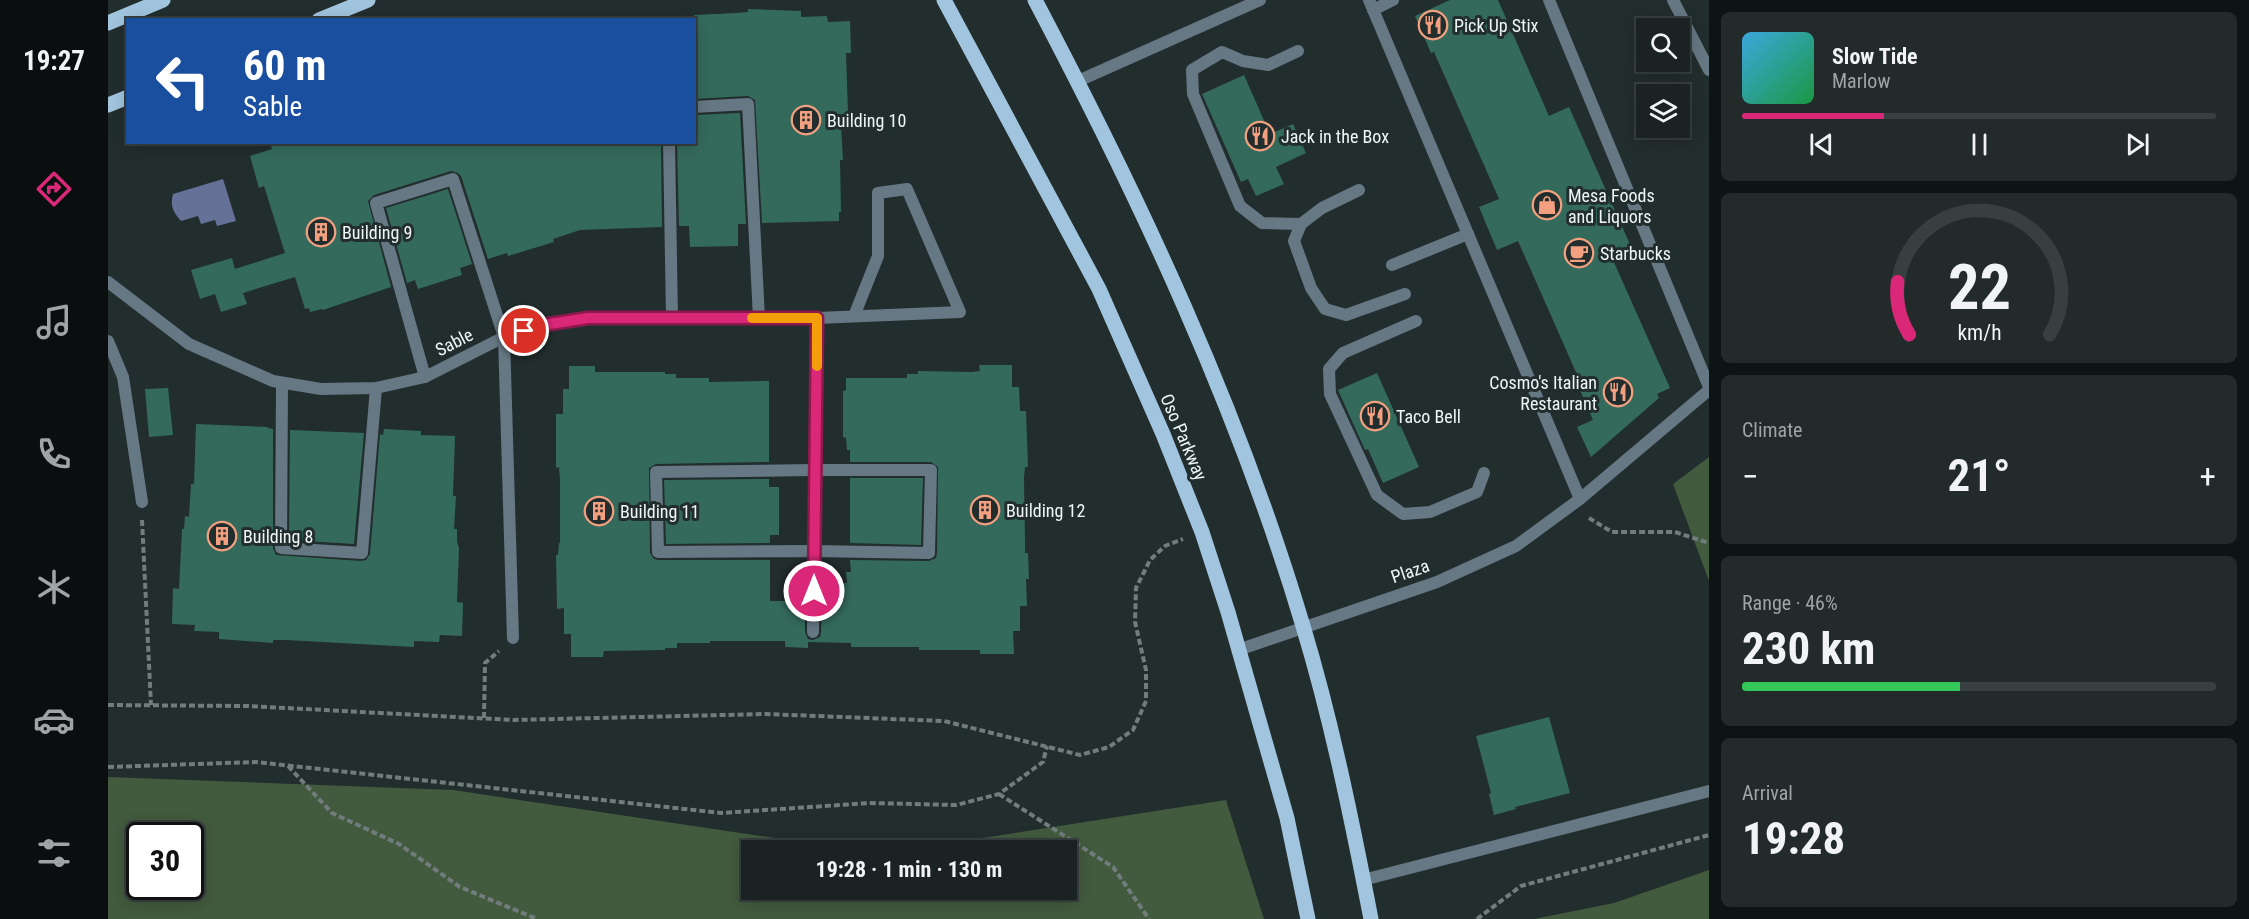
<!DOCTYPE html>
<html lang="en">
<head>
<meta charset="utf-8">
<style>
  :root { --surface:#1a2222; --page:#232a2a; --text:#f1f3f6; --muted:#9fa4a5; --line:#383f40; --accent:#db2777 }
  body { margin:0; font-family:"Roboto Condensed",sans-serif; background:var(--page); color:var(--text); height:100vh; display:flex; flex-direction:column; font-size:22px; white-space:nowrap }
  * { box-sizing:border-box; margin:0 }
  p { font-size:20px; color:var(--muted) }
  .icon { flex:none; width:33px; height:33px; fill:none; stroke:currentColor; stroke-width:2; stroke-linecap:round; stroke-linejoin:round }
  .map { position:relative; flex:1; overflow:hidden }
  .sheet { display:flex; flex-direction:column; gap:12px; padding:12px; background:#0e1313; width:540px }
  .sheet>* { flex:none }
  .hud { position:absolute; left:18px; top:18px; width:570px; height:126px; border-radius:0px; box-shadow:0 3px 15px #0003,0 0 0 2px var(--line); background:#1a4fa0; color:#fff; overflow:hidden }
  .tools { position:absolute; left:1528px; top:18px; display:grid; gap:12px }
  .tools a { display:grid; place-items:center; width:54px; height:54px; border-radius:0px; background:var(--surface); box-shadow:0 3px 15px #0003,0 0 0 2px var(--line); font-size:30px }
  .speed { position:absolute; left:18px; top:822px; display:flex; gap:12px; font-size:30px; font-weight:700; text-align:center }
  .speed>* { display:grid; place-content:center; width:78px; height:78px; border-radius:50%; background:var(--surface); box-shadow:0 3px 15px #0003,0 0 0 2px var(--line); line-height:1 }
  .speed .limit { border:3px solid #111; border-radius:9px; background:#fff; color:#111 }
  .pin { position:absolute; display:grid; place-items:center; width:51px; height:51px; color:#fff; margin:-26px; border:3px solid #fff; border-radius:50%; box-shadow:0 2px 6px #0007 }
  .me { position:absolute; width:66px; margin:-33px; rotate:0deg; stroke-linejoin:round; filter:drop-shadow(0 0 4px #0008) }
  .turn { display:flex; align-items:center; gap:21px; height:126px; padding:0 18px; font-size:27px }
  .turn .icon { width:78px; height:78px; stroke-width:2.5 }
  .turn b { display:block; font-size:42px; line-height:51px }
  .big { font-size:45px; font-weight:700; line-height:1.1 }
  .sheet .card { flex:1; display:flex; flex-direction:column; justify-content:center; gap:9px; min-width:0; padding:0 21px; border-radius:9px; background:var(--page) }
  .sheet .dial { align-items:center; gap:0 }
  .dial svg { height:156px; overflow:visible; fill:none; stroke:var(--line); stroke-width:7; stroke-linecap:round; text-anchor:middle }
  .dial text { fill:var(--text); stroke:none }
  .song { display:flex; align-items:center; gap:18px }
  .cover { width:72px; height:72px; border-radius:9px; background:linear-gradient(135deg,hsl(200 70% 55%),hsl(140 70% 35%)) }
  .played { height:6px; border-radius:3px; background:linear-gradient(90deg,var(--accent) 30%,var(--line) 30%) }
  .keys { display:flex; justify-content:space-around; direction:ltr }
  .heat { display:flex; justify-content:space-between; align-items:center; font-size:33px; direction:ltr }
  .charge { height:9px; border-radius:4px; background:linear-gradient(90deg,#34c759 46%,var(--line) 0) }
  .trip { position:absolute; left:633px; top:840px; width:336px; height:60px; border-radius:0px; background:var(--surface); box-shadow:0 3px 15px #0003,0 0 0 2px var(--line); font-weight:700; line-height:60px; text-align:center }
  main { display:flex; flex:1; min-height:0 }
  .dock { display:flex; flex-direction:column; width:108px; justify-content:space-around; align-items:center; background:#0a0e0e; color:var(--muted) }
  .dock .icon { width:42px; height:42px }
  .dock .on { color:var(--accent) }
  .dock b { font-size:27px; color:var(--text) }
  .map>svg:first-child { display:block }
  .green { fill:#425a3e; fill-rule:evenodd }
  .water { fill:#667198 }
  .building { fill:#346a5b }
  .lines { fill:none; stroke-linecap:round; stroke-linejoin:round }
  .path { stroke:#727c7d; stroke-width:4; stroke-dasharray:6 3; stroke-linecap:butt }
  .service { stroke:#667884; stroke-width:12 }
  .minor { stroke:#667884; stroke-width:12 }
  .primary { stroke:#a1c5de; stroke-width:15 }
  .route-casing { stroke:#8e194d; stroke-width:15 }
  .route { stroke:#db2777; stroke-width:10 }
  .slow { stroke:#f59e0b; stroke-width:10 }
  .labels { text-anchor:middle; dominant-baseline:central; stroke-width:6; stroke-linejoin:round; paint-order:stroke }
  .poi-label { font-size:18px; fill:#eff6f7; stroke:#222d2e; text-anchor:start }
  .street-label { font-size:18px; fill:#eff6f7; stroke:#222d2e }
</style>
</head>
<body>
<main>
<nav class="dock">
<b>19:27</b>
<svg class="icon on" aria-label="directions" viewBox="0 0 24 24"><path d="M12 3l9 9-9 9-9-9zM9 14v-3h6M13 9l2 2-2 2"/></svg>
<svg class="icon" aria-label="music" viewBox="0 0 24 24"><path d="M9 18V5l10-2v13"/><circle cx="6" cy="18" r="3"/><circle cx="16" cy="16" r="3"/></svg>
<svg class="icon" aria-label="phone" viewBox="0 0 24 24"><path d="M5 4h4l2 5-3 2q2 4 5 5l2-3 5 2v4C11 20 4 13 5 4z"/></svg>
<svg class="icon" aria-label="climate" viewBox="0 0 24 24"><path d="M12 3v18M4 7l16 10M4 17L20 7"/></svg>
<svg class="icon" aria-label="car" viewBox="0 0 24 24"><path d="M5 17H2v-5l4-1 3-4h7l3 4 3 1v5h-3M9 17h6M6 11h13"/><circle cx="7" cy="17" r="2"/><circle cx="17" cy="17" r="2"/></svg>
<svg class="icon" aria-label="filters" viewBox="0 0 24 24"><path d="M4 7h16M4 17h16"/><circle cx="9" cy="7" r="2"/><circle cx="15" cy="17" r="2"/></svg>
</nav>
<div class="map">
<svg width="1601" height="919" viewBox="0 0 1601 919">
  <rect width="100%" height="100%" fill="#222d2e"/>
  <g class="green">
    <path d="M 1601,457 L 1601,581 L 1565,484 Z"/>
    <path d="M 0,777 L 345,790 L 747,850 L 644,850 L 644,890 L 958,890 L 958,850 L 797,850 L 1118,800 L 1156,919 L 0,919 ZM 32,836 L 82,836 L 82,886 L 32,886 Z"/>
    <path d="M 1601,870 L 1601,919 L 1426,919 L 1506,903 Z"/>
  </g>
  <path class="water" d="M 115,179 L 128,221 L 109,226 L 107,220 L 93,224 L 90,216 L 73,221 C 65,212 62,206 65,194 Z"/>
  <g class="building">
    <path d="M 1342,0 L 1390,0 L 1441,116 L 1461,107 L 1525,251 L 1505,260 L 1562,388 L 1549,394 L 1551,398 L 1483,457 L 1469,427 L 1485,420 L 1472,390 L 1475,388 L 1410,241 L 1389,250 L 1371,207 L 1391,199 L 1326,52 L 1323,53 L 1307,16 Z"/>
    <path d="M 640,9 L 693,11 L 693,17 L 719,16 L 720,22 L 742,21 L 743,53 L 738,53 L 740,114 L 736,114 L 737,127 L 733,127 L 735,160 L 732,160 L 733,212 L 731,212 L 731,221 L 654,223 L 647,100 L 640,96 L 586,99 L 586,15 L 629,13 L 640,12 Z"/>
    <path d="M 1136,75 L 1162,134 L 1185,124 L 1198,153 L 1168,167 L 1176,184 L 1148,196 L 1140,179 L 1133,182 L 1094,94 Z"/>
    <path d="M 632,113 L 638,224 L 630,224 L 630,246 L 582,247 L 581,226 L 571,226 L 569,142 L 586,142 L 586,115 Z"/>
    <path d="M 162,142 L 553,142 L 554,227 L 472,230 L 445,239 L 446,242 L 400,256 L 399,253 L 380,259 L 353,176 L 350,173 L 343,171 L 266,195 L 260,201 L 283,287 L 215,310 L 214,309 L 202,312 L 201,308 L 197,309 L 187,277 L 135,293 L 139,304 L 113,312 L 107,294 L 92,299 L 83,270 L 124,258 L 127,269 L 177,253 L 156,186 L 151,188 L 142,156 L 164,149 Z"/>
    <path d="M 340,189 L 364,264 L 352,268 L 354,275 L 310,289 L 307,280 L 299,283 L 278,208 Z"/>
    <path d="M 871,365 L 904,365 L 904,387 L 911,387 L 912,411 L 918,411 L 920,467 L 917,467 L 916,478 L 917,541 L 917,553 L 920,553 L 921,579 L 918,579 L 919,606 L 912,606 L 912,631 L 905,631 L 906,654 L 872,654 L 872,650 L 811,650 L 811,647 L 743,647 L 743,643 L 700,642 L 700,648 L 677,647 L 677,641 L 602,641 L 602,643 L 569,643 L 569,648 L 557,648 L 557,650 L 496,651 L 495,657 L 463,657 L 463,634 L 456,634 L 456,608 L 449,609 L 448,555 L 450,555 L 451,543 L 452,543 L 452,480 L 451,467 L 448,468 L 448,414 L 455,414 L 455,389 L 461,389 L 461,366 L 487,366 L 487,372 L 557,372 L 557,374 L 568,374 L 568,378 L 601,378 L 601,382 L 661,381 L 661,462 L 548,464 L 541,468 L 542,553 L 546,559 L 550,560 L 662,560 L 662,601 L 697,601 L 697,632 L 700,639 L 705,640 L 712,637 L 713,633 L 714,601 L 736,600 L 736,583 L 739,583 L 738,572 L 743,572 L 742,560 L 821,561 L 828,558 L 829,553 L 830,467 L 823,462 L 742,462 L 742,450 L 739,450 L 738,438 L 735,437 L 735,391 L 738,390 L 738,378 L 799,378 L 799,374 L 810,374 L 810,371 L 864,372 L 872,371 Z"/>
    <path d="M 1269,373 L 1311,467 L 1275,483 L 1260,449 L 1257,450 L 1230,390 Z"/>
    <path d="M 60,388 L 65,435 L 41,437 L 37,389 Z"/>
    <path d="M 88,424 L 160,427 L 160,428 L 165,429 L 165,548 L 168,555 L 253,561 L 258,560 L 262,554 L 272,434 L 275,435 L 276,429 L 313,431 L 313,435 L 347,436 L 345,496 L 348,496 L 346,529 L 349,529 L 349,542 L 351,548 L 349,602 L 355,603 L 354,636 L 332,635 L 331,642 L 306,641 L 306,647 L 178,640 L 165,640 L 165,643 L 111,639 L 111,632 L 86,631 L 87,625 L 64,624 L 65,588 L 71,589 L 74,529 L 76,529 L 77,516 L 81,517 L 83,484 L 86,484 Z"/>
    <path d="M 182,430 L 256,433 L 246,544 L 181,540 Z"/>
    <path d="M 742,478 L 815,478 L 813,545 L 742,543 Z"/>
    <path d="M 661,479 L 661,487 L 671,487 L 671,535 L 662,535 L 662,543 L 558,544 L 556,480 Z"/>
    <path d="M 1441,717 L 1462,793 L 1407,807 L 1408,809 L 1386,815 L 1381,794 L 1383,793 L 1368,736 Z"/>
  </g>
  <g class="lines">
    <g class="path">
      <path d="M 1481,518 L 1504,532 L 1567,532 L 1601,543"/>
      <path d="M 34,520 L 43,705"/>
      <path d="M 0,705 L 140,706 L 405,720 L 658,714 L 836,721 L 972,755 L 1001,747 L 1025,730 L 1038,701 L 1038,670 L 1027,622 L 1028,588 L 1042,560 L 1057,546 L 1075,539"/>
      <path d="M 376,718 L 377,663 L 391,651"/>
      <path d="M 180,766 L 224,813 L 291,844 L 352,887 L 429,919"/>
      <path d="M 0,767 L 148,762 L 613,813 L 762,803 L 848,805 L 891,794 L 935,762 L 939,746"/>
      <path d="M 891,794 L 1005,867 L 1041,919"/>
      <path d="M 1369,919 L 1413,886 L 1601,835"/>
    </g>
    <g class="service">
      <path d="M 1261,0 L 1472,499 L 1601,390"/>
      <path d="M 1441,0 L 1601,387"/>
      <path d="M 1565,0 L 1601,70"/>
      <path d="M 1265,10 L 1285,0"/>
      <path d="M 1190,51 L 1160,65 L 1135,61 L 1114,52 L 1084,70 L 1085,94 L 1132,206 L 1154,223 L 1193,224"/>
      <path d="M 970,81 L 1152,0"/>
      <path d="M 586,107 L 640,104 L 651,318"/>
      <path d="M 561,142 L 564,318"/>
      <path d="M 1251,190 L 1214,208 L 1193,224 L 1186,241 L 1203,288 L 1217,309 L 1238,315 L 1297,294"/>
      <path d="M 1284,265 L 1360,234"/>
      <path d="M 709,318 L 852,312 L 799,189 L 770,193 L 770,256 L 746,316"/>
      <path d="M 1308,321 L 1235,353 L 1221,369 L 1222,394 L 1269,495 L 1295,514 L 1322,512 L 1369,492 L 1376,473"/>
      <path d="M 0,341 L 15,377 L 34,502"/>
      <path d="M 317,377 L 268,203 L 345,179 L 396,337 L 405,638"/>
      <path d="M 174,383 L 173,548 L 254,553 L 268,388"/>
      <path d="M 707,470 L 823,470 L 821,553 L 706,551 L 550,552 L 548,472 Z"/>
      <path d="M 1255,880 L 1601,791"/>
    </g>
    <g class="minor">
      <path d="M 0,282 L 81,344 L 165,381 L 213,389 L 268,388 L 317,377 L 396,337 L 435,325 L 480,318 L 709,318 L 705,632"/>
      <path d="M 1130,650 L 1329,582 L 1408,546 L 1472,499"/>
    </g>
    <g class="primary">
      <path d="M 836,0 L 991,289 L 1055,434 L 1094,532 L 1120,612 L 1179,818 L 1200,919"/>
      <path d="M 927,0 C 1033,201 1130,408 1195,626 C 1224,722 1244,821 1263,919"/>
      <path d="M 211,20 L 260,0"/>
      <path d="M 0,23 L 55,0"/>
      <path d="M 0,105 L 20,97"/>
    </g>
  </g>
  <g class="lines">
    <g class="route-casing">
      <path id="route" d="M 416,331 L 435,325 L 480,318 L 709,318 L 706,591"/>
    </g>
    <use href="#route" class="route"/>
    <path class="slow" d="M 644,318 L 709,318 L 709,366"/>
  </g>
  <defs>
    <g id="restaurant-ring" transform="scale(1.5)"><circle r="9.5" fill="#222d2e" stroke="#f2a07f" stroke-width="1.5"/><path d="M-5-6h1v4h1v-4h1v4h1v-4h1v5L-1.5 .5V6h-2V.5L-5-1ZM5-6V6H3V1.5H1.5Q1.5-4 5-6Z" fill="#f2a07f"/></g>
    <g id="building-ring" transform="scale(1.5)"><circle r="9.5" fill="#222d2e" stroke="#f2a07f" stroke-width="1.5"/><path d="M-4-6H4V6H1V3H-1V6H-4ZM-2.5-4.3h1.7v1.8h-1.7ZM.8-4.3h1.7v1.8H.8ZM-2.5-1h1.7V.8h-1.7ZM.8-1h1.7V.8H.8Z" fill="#f2a07f"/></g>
    <g id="shop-ring" transform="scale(1.5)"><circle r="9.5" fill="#222d2e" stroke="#f2a07f" stroke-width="1.5"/><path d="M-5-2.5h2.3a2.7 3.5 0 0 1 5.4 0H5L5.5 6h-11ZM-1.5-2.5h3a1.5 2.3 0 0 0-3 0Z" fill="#f2a07f"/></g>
    <g id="cafe-ring" transform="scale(1.5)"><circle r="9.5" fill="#222d2e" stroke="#f2a07f" stroke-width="1.5"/><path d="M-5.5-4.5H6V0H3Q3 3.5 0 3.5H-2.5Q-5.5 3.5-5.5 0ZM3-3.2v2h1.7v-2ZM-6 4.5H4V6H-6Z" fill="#f2a07f"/></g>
  </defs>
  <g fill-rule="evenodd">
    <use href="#restaurant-ring" x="1325" y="25"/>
    <use href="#building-ring" x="698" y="120"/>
    <use href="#restaurant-ring" x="1152" y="136"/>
    <use href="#shop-ring" x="1439" y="205"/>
    <use href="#building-ring" x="213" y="232"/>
    <use href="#cafe-ring" x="1471" y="253"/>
    <use href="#restaurant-ring" x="1510" y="392"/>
    <use href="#restaurant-ring" x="1267" y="416"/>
    <use href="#building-ring" x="877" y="510"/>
    <use href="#building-ring" x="491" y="511"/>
    <use href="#building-ring" x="114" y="536"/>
  </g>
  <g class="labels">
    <g class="poi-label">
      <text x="1346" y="25">Pick Up Stix</text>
      <text x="719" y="120">Building 10</text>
      <text x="1173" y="136">Jack in the Box</text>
      <text x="1460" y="195">Mesa Foods<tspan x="1460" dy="21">and Liquors</tspan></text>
      <text x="234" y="232">Building 9</text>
      <text x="1492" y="253">Starbucks</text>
      <text x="1489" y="382" text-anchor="end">Cosmo's Italian<tspan x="1489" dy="21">Restaurant</tspan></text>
      <text x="1288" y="416">Taco Bell</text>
      <text x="898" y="510">Building 12</text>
      <text x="512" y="511">Building 11</text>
      <text x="135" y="536">Building 8</text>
    </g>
    <g class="street-label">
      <text transform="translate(346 342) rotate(-27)">Sable</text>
      <text transform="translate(1076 437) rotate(67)">Oso Parkway</text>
      <text transform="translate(1302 571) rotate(-19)">Plaza</text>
    </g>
  </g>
</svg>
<div class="tools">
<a><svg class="icon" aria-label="search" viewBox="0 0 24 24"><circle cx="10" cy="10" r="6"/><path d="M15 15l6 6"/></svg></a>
<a><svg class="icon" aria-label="layers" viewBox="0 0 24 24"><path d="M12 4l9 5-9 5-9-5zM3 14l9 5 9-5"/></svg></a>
</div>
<div class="speed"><div class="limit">30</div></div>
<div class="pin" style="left:416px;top:331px;background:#d93025"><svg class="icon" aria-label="arrive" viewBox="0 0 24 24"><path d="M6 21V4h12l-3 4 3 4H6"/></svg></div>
<svg class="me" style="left:706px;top:591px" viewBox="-20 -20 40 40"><circle r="17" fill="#db2777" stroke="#fff" stroke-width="3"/><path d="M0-11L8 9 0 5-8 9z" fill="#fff"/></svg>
<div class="trip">19:28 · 1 min · 130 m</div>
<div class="hud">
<div class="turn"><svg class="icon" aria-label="left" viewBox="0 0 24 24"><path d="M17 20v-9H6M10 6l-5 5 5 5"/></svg><div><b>60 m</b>Sable</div></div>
</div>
</div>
<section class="sheet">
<div class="card">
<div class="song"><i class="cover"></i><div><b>Slow Tide</b><p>Marlow</p></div></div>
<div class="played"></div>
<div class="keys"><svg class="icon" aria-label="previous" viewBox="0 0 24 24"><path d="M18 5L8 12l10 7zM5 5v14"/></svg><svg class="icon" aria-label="pause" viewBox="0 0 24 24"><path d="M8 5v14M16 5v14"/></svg><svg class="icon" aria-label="next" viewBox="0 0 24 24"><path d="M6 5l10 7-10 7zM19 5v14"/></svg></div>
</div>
<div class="card dial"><svg viewBox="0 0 100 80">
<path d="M14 69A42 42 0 1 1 86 69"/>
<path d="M14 69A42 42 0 0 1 8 42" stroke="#db2777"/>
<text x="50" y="56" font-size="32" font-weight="700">22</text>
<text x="50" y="72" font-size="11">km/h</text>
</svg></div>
<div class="card"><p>Climate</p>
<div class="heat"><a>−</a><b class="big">21°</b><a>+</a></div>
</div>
<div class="card"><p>Range · 46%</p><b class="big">230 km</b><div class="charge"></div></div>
<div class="card"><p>Arrival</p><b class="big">19:28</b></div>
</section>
</main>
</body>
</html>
